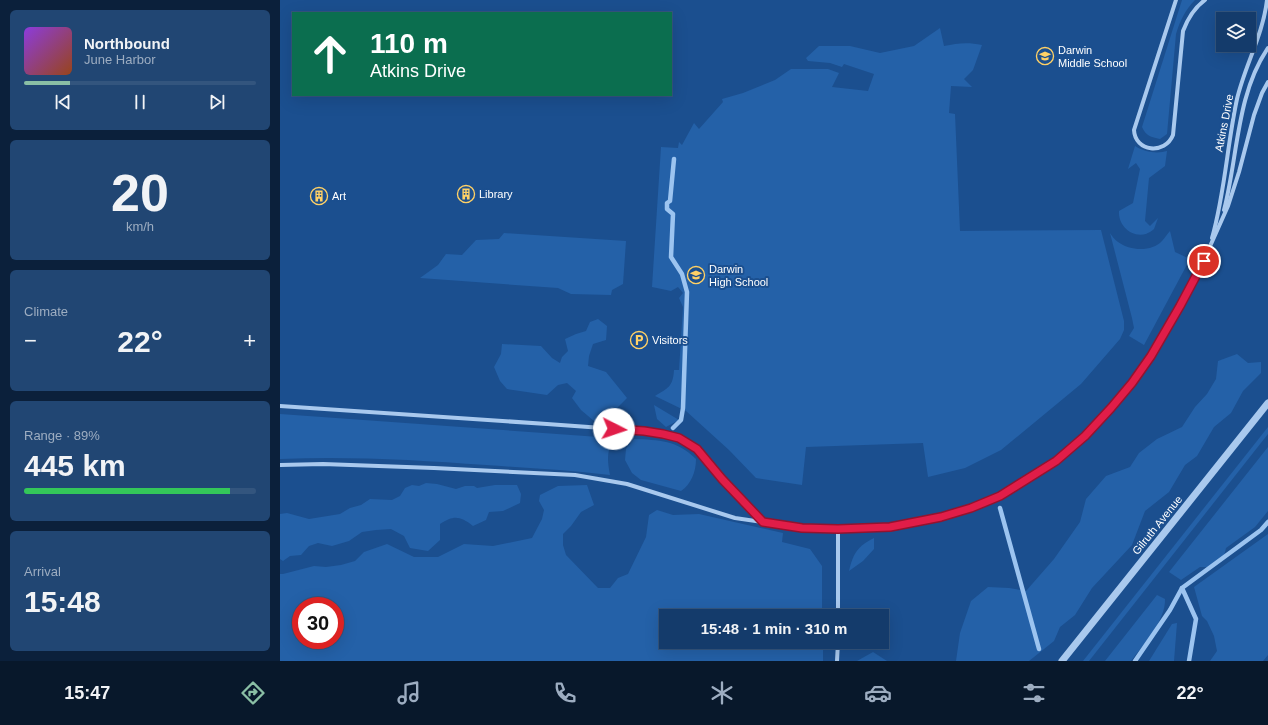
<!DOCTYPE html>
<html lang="en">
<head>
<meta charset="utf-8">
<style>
  :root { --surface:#143b6b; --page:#214673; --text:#f1f3f6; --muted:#9dadc1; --line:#33557e; --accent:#8abfa5 }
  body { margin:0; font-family:Arial,sans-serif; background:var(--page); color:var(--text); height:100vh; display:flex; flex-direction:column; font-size:15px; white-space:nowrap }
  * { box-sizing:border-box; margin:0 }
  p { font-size:13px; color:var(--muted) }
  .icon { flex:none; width:22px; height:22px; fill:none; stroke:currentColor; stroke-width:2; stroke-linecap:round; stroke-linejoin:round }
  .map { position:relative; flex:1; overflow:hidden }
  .drawer { display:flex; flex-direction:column; gap:10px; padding:10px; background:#0b203b; width:280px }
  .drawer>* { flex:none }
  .hud { position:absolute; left:12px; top:12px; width:380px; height:84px; border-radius:0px; box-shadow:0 4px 16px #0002,0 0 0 1px var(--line); background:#0b6e4f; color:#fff; overflow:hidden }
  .tools { position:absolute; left:936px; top:12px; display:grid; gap:8px }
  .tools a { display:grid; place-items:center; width:40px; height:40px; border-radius:0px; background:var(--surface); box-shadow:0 4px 16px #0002,0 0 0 1px var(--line); font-size:20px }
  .speed { position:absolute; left:12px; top:597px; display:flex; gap:8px; font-size:20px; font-weight:700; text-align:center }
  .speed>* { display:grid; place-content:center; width:52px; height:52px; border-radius:50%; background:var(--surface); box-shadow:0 4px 16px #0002,0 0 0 1px var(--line); line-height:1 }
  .speed .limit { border:6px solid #d22; background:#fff; color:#111 }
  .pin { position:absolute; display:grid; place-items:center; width:34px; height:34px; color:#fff; margin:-17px; border:2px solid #fff; border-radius:50%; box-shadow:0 1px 4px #0007 }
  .me { position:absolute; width:44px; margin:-22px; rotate:94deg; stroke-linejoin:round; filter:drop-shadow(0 0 3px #0008) }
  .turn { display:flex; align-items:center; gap:14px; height:84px; padding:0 12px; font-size:18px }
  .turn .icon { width:52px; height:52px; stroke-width:2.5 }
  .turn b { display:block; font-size:28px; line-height:34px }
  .big { font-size:30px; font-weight:700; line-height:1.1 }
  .drawer .card { flex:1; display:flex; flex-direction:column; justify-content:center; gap:6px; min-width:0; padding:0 14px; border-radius:6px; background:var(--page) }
  .drawer .dial { align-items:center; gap:0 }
  .dial b { font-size:52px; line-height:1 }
  .song { display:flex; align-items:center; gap:12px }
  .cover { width:48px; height:48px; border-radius:6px; background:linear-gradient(135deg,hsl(270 70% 55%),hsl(20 70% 35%)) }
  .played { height:4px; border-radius:2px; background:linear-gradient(90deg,var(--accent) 20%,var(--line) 20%) }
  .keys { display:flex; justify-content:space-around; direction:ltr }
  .heat { display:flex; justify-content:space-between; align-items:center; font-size:22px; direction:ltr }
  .charge { height:6px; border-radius:3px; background:linear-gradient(90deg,#34c759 89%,var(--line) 0) }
  .trip { position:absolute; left:379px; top:609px; width:230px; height:40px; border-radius:0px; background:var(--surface); box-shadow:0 4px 16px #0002,0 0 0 1px var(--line); font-weight:700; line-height:40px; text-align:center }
  .menu { display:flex; height:64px; justify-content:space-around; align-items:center; background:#08182b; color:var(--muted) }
  .menu .icon { width:28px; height:28px }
  .menu .active { color:var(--accent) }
  .menu b { font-size:18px; color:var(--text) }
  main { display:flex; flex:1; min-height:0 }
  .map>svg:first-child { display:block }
  .green { fill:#2461a8; fill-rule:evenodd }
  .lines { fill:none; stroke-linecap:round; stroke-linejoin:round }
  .stream { stroke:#9cc4f0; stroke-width:4.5 }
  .minor { stroke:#a9c9ee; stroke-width:4 }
  .tertiary { stroke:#a9c9ee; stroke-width:7 }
  .route-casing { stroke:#92132f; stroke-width:10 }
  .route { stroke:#e11d48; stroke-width:7 }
  .labels { text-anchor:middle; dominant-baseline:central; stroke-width:4; stroke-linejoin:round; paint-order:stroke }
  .poi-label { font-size:11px; fill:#fff; stroke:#1b4f8f; text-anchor:start }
  .street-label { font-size:11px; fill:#fff; stroke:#1b4f8f }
</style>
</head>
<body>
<main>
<section class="drawer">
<div class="card">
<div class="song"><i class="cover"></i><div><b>Northbound</b><p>June Harbor</p></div></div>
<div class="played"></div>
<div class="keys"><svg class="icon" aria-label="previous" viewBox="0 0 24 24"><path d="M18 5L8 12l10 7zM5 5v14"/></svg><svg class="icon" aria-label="pause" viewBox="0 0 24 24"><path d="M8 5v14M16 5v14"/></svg><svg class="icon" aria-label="next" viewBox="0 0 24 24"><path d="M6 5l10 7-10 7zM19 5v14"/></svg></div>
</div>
<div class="card dial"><b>20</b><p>km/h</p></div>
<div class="card"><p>Climate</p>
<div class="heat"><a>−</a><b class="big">22°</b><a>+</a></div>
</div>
<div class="card"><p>Range · 89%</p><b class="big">445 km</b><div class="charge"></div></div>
<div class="card"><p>Arrival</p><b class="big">15:48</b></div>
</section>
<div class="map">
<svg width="988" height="661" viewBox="0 0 988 661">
  <rect width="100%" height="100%" fill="#1b4f8f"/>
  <g class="green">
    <path d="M 902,0 L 915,0 C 905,10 900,21 896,34 L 887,134 L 880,139 C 871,137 866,136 862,127 Z"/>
    <path d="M 660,28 L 664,46 C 678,43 688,42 702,45 L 693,70 L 684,79 L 692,87 L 671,86 L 669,113 L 675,114 L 680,231 L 821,230 L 844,321 L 844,330 L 840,339 L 801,384 L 721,450 L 685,468 L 648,477 L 643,443 L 526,447 L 522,485 L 476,478 L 449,450 L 406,411 L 375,396 C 388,388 393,387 394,370 L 399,370 L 403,307 L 399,298 L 403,293 L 398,287 L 391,291 L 372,287 L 381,147 L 398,148 L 399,142 L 402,145 L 414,123 L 419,129 L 443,102 L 442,99 L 463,93 L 495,80 L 511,69 L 548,69 L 559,73 L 552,87 L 588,91 L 594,74 L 564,64 L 562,67 L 550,63 L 528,61 L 526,58 L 539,46 L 570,46 L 600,53 L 634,46 Z"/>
    <path d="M 855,146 C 864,152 877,154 887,151 L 885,166 L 869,178 L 865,221 L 870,226 L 878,218 L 874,229 C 872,231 868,233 866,234 C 851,238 838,225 839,211 L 853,203 L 860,169 L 856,163 L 848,169 Z"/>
    <path d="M 890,231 L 895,252 L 910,259 L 864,345 L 849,336 L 854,328 L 852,318 L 830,233 C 832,236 835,240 838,242 C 850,251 872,252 882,241 C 885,238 887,234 890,231 Z"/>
    <path d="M 224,233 L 346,241 L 343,284 L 332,290 L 331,295 L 291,294 L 278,288 L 140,278 L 158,265 L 166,254 L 182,255 L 196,240 L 219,239 Z"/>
    <path d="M 318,319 L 327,326 L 326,340 L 313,344 L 309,356 L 308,366 L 326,372 L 347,398 L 338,407 L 330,420 L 314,421 L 301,410 L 292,398 L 296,391 L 287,383 L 278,385 L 267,395 L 227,389 L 220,381 L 214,367 L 221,354 L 222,344 L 261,346 L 272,358 L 280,363 L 282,357 L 288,351 L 285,339 L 296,334 L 306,331 L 310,322 Z"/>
    <path d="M 957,354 L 968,363 L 981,362 L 981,373 L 963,391 L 951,413 L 934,427 L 917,456 L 905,465 L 889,492 L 865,511 L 852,545 L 812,588 L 795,615 L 780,627 L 774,641 L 749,661 L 676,661 L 680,633 L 691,601 L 708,587 L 729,588 L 746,591 L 774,559 L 800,522 L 806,499 L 826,476 L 850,467 L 859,453 L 877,439 L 902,427 L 915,407 L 927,394 L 936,379 L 938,361 Z"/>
    <path d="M 374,405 L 399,420 L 386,427 L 377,419 Z"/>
    <path d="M 0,414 L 333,438 C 327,453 327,459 330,475 C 289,470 247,468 206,465 C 137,460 69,456 0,459 Z"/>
    <path d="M 988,427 L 988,434 L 809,661 L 803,661 Z"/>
    <path d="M 354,439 C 379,440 397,440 416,459 C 416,472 411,484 401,491 L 361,480 L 352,473 L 345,460 L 346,449 Z"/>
    <path d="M 988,447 L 988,511 L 975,527 L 946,548 L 944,556 L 937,563 L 927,567 L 920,567 L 901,580 L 889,572 Z"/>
    <path d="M 146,483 L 157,484 L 176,489 L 185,486 L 194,486 L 197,488 L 215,485 L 237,485 L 241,494 L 240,503 L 223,511 L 209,512 L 206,520 L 193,526 C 180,516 174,515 160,524 L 160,540 L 148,551 L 130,548 L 124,536 L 111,529 L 96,530 L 82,532 L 69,541 L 52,546 L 38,543 L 29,546 L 21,555 L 10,556 L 3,561 L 0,559 L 0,514 L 7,513 L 29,519 L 60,514 L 70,508 L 81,505 L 90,499 L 112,500 L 120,496 L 125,488 L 132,485 L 139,486 Z"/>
    <path d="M 307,485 L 314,505 L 301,512 L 291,526 L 283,534 L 283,545 L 286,555 L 318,588 L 330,588 L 338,578 L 348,574 L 366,537 L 369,515 L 377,510 L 393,515 L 419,514 L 503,533 L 502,542 L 530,549 L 542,566 L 542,616 L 386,616 L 386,642 L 543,642 L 543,661 L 0,661 L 0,574 L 3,574 L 34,566 L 46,567 L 61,565 L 75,561 L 84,552 L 107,544 L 134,557 L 158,557 L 184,544 L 213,546 L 252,538 L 262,519 L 264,510 L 259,501 L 260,495 L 278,486 ZM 21,606 L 55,606 L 55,640 L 21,640 Z"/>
    <path d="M 988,534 L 988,655 L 983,661 L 930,661 L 937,651 L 934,636 L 927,621 L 922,616 L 914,587 Z"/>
    <path d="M 594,538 L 594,549 L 583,561 L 569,571 C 573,553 578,546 594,538 Z"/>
    <path d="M 877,595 L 885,599 C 886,620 863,645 851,661 L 825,661 Z"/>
    <path d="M 897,623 L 894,661 L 869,661 L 892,624 Z"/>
    <path d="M 593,652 L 607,661 L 577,661 Z"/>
  </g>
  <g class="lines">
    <g class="stream">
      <path d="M 393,428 L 401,420 L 403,408 L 407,292 L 402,274 L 391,257 L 393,214 L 387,209 L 387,203 L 390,201 L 394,159"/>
      <path d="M 720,508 L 759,649"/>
      <path d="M 902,588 L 916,619 L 909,661"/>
      <path d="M 855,661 L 890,610 L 902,588 L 981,530 L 988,522"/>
    </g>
    <g class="minor">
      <path d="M 896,0 L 854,130 C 855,152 885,155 893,135 L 903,31 C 908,18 914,8 925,0"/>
      <path d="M 944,210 C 958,157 956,95 988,48"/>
      <path d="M 932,238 C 945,193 947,145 957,99 C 965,65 983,35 987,0"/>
      <path d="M 0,406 L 267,424 L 364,431 L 383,434 L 399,438 L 417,449 L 442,479 L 483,521"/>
      <path d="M 0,465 L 43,464 L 154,468 L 295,475 L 347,484 L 455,518 L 522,528 L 558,529 L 610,527 L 661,517 L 691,508 L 720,496 L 776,461 L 805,436 L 831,408 L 852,383 L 871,356 L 919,271 L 948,206 L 959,172 L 974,115 L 982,93 L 988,82"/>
      <path d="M 558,616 L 558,529"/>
      <path d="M 557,661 L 558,642"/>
    </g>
    <path class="tertiary" d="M 782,661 L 988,403"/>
  </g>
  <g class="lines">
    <g class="route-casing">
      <path id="route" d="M 334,429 L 364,431 L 383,434 L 399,438 L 417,449 L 442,479 L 483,522 L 522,528 L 558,529 L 610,527 L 661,517 L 691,508 L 720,496 L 776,461 L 805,436 L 831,408 L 852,383 L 871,356 L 900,306 L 924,261"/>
    </g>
    <use href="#route" class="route"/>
  </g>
  <defs>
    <g id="school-ring" transform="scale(0.9)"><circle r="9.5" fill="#1b4f8f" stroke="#ffd166" stroke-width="1.5"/><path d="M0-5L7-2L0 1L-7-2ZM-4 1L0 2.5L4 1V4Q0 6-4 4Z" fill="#ffd166"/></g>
    <g id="building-ring" transform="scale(0.9)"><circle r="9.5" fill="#1b4f8f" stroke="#ffd166" stroke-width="1.5"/><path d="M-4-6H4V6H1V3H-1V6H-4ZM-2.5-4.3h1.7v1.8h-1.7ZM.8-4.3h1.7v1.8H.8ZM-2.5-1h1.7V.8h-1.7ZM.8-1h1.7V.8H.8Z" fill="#ffd166"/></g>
    <g id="university-ring" transform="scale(0.9)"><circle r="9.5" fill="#1b4f8f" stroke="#ffd166" stroke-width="1.5"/><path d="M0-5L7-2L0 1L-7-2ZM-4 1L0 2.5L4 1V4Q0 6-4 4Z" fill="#ffd166"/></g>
    <g id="parking-ring" transform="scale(0.9)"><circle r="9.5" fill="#1b4f8f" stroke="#ffd166" stroke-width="1.5"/><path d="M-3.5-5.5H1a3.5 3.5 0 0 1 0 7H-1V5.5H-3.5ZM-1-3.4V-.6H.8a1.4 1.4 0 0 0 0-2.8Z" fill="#ffd166"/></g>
  </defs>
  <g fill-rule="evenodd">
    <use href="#school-ring" x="765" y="56"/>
    <use href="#building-ring" x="186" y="194"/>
    <use href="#building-ring" x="39" y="196"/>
    <use href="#university-ring" x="416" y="275"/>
    <use href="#parking-ring" x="359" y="340"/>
  </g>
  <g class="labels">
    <g class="poi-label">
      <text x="778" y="50">Darwin<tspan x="778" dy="13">Middle School</tspan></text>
      <text x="199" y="194">Library</text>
      <text x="52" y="196">Art</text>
      <text x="429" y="269">Darwin<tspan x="429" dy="13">High School</tspan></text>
      <text x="372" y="340">Visitors</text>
    </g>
    <g class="street-label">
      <text transform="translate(944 123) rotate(-79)">Atkins Drive</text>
      <text transform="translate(877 525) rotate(-51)">Gilruth Avenue</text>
    </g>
  </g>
</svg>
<div class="tools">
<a><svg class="icon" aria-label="layers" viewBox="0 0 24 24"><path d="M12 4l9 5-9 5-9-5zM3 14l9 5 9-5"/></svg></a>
</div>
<div class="speed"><div class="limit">30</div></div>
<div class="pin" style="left:924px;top:261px;background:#d93025"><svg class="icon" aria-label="arrive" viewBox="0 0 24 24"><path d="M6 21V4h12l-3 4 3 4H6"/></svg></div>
<svg class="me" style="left:334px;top:429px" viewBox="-20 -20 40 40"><circle r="19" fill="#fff"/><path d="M0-13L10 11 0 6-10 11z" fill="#e11d48"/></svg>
<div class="trip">15:48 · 1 min · 310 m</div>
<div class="hud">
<div class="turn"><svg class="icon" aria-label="ahead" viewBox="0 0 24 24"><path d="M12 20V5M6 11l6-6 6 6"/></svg><div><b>110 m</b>Atkins Drive</div></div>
</div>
</div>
</main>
<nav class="menu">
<b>15:47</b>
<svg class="icon active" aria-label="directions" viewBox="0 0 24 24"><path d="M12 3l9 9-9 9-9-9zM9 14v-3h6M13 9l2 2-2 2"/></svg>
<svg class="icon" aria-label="music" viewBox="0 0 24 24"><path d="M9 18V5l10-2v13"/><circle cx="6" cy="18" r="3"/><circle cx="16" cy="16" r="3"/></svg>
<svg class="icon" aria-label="phone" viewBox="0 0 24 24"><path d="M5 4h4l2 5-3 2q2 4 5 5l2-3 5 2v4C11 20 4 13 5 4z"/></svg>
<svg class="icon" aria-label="climate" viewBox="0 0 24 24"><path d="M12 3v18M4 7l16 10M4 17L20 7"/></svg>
<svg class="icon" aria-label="car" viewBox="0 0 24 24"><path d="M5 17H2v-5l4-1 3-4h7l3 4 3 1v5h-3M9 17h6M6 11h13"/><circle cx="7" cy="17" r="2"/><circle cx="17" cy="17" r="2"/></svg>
<svg class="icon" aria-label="filters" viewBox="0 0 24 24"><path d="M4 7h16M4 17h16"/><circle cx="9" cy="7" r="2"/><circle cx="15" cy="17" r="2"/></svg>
<b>22°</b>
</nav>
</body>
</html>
